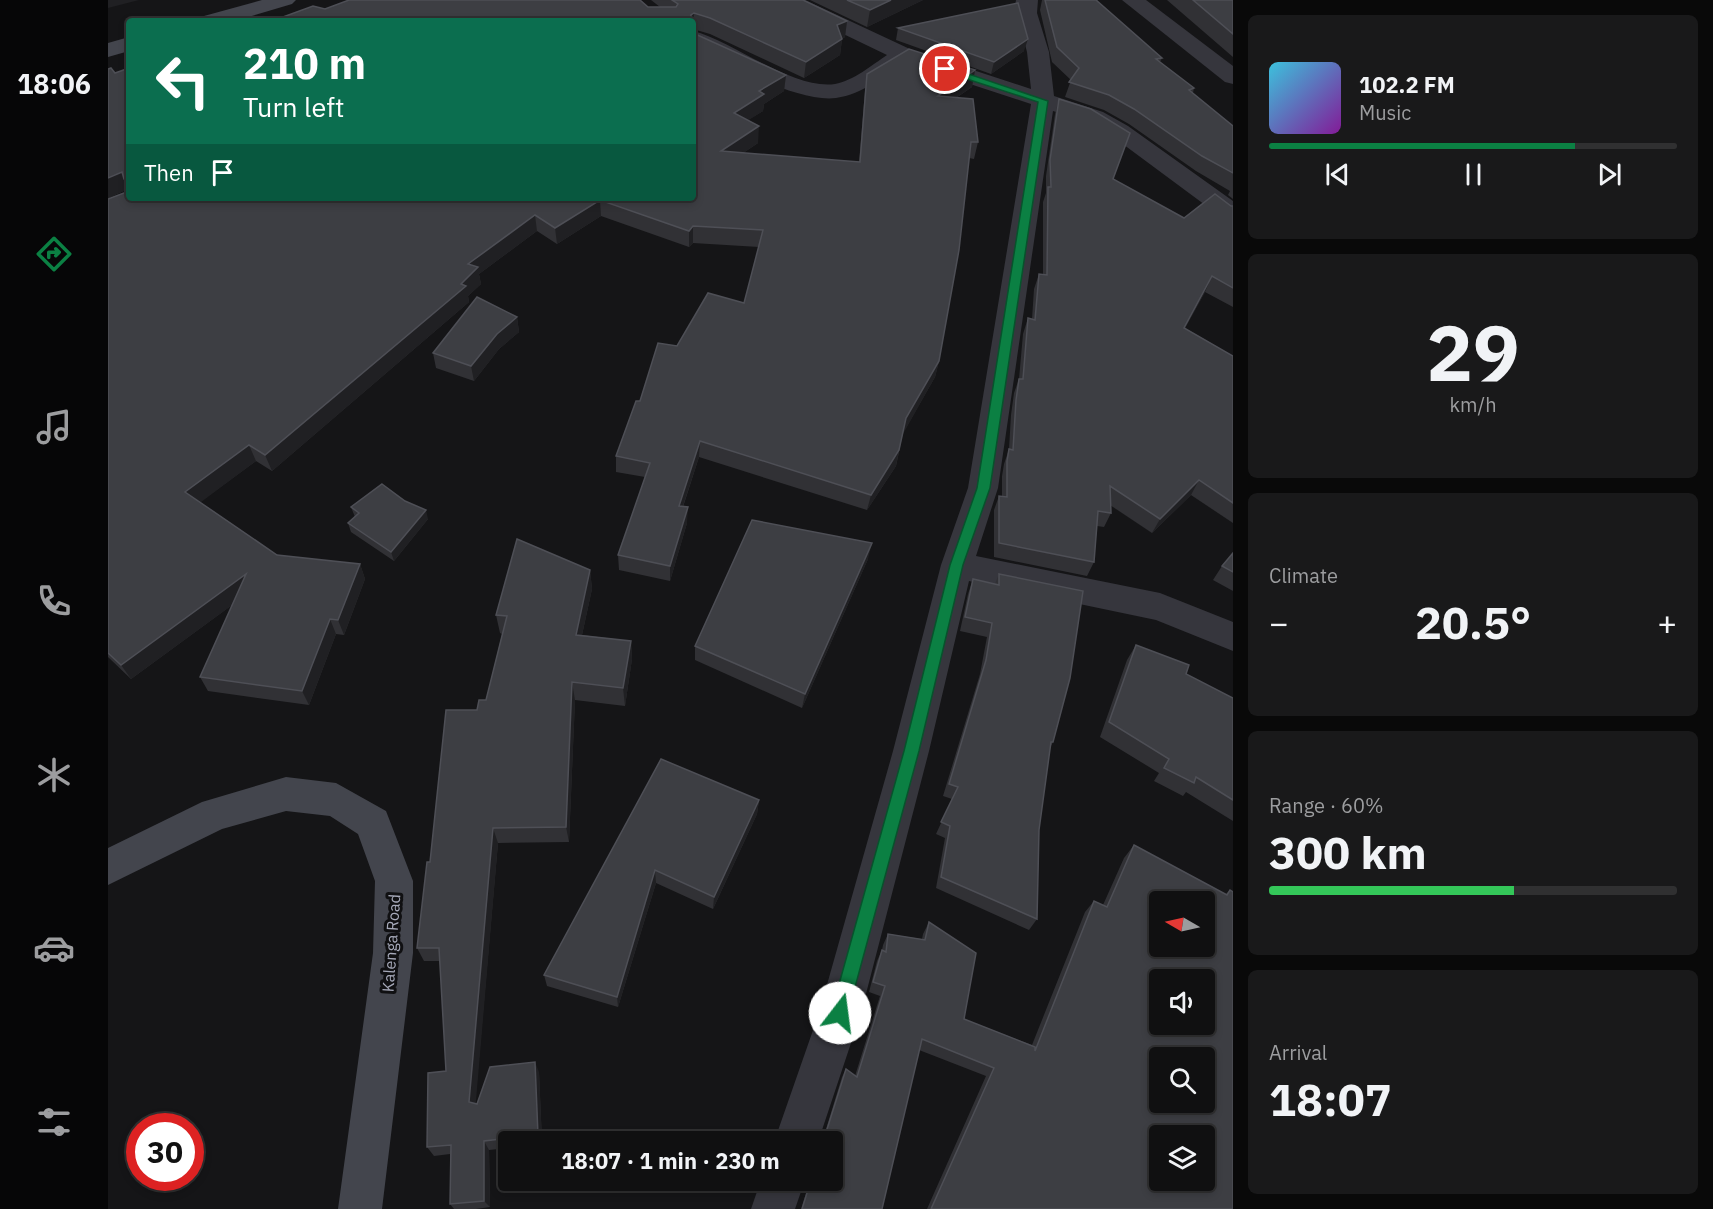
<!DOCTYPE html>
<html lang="en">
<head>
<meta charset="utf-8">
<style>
  :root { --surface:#101011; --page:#19191a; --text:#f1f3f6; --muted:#9c9d9f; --line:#303031; --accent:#0b8043 }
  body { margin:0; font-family:"IBM Plex Sans",sans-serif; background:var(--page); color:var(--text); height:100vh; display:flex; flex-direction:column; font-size:22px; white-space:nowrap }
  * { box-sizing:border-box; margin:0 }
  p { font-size:20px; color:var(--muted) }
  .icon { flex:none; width:33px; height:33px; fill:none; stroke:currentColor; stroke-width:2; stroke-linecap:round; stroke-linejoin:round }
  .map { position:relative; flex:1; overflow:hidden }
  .details { display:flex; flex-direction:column; gap:15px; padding:15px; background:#090909; width:480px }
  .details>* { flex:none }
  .hud { position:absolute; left:18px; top:18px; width:570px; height:183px; border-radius:6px; box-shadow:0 3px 9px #0003,0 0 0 2px var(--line); background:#0b6e4f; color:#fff; overflow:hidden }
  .needle { width:39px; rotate:279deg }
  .buttons { position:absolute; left:1041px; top:891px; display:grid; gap:12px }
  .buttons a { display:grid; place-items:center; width:66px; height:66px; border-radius:6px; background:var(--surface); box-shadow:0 3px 9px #0003,0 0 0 2px var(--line); font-size:30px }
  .speed { position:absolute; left:18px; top:1113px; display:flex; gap:12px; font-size:30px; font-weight:700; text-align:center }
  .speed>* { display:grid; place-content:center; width:78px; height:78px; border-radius:50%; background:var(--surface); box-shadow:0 3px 9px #0003,0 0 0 2px var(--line); line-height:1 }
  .speed .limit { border:9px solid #d22; background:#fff; color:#111 }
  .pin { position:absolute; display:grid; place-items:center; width:51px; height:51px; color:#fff; margin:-26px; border:3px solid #fff; border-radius:50%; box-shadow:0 2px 6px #0007 }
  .me { position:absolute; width:66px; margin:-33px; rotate:15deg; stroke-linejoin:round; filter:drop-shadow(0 0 4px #0008) }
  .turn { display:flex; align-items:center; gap:21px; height:126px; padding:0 18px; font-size:27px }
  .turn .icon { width:78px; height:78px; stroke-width:2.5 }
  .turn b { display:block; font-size:42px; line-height:51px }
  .then { display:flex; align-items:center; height:57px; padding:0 18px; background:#0003; gap:12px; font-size:22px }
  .big { font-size:45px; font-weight:700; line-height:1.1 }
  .details .tile { flex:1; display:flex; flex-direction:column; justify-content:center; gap:9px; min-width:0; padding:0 21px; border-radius:9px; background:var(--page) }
  .details .dial { align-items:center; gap:0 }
  .dial b { font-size:78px; line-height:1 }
  .song { display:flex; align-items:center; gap:18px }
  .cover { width:72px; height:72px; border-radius:9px; background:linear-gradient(135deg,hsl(190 70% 55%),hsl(290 70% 35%)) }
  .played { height:6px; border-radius:3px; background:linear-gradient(90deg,var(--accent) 75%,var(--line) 75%) }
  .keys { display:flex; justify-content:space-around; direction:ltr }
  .heat { display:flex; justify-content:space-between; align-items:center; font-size:33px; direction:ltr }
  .charge { height:9px; border-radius:4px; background:linear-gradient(90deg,#34c759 60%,var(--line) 0) }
  .trip { position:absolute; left:390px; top:1131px; width:345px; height:60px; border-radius:6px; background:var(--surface); box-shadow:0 3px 9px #0003,0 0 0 2px var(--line); font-weight:700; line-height:60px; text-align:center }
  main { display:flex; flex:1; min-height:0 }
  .tabs { display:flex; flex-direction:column; width:108px; justify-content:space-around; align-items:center; background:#060607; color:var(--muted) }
  .tabs .icon { width:42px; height:42px }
  .tabs .active { color:var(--accent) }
  .tabs b { font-size:27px; color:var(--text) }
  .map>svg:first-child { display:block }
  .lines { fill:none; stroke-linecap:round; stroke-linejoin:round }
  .minor { fill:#36363d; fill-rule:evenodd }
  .secondary { fill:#43454d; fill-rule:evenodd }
  .wall { fill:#313135 }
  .shaded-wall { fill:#202023 }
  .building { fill:#3d3e43; stroke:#4e4f56; stroke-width:1.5; fill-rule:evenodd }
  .route { fill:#0b8043; stroke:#07532c; stroke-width:1.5 }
  .labels { text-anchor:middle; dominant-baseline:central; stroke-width:6; stroke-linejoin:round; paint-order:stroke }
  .street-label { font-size:16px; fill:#a6a9b9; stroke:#101012 }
</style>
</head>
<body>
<main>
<nav class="tabs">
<b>18:06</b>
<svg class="icon active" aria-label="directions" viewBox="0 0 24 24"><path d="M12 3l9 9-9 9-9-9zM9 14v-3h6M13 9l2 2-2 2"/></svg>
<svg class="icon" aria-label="music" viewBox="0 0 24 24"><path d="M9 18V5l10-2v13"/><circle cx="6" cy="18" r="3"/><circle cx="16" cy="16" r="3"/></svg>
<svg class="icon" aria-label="phone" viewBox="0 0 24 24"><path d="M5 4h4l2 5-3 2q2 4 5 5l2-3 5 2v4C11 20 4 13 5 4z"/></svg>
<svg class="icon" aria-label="climate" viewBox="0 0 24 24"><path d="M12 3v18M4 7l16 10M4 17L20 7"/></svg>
<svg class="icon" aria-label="car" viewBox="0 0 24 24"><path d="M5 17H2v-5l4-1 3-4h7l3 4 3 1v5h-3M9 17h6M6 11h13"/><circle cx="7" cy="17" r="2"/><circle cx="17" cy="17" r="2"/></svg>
<svg class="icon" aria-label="filters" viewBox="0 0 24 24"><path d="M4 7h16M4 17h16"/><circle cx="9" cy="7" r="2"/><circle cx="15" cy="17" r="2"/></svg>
</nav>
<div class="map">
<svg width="1125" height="1209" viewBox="0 0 1125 1209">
  <rect width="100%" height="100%" fill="#151517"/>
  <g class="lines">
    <g class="minor">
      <path d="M 669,0 L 697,0 L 804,50 L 923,89 L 919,52 L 907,6 L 908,0 L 930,0 L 929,13 L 941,52 L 946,96 L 995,112 L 1020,126 L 1125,201 L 1125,221 L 1116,219 L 1004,136 L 979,122 L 945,111 L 890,488 L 868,556 L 1052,593 L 1125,622 L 1125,651 L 1048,620 L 861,581 L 821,751 L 753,1013 L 710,1142 L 666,1142 L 711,1013 L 785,751 L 833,565 L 860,488 L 923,104 L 798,63 C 776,76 755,94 728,98 C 690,103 619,64 585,47 L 585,31 C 625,41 684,90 727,84 C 745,81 764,65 779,55 L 673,4 Z"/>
      <path d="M 1014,0 L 1038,0 L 1125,66 L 1125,84 L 1117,82 Z"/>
      <path d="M 653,1180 L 697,1180 L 687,1209 L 643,1209 Z"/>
    </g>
    <g class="secondary">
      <path d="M 154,0 L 188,0 L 184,4 L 127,21 L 93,21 L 96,16 Z"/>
      <path d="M 21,37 L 21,51 L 0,57 L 0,43 Z"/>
      <path d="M 178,777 L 228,783 L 278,811 L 305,881 L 305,953 L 274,1209 L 230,1209 L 265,953 L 267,881 L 250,834 L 222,816 L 178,811 L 114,829 L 0,885 L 0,848 L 94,802 Z"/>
    </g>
  </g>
  <g class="wall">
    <path d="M 543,0 L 695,0 L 739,21 L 737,37 L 734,39 L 732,55 L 696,78 L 602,34 L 585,29 L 585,21 L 217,9 L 552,7 Z"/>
    <path d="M 702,0 L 815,0 L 759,27 Z"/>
    <path d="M 934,0 L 990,0 L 989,1 L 1054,58 L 1052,62 L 1086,88 L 1085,93 L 1125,126 L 1125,199 L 1120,195 L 1122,191 L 1088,171 L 1021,124 L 996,110 L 957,97 L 963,80 L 944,62 L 932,10 Z"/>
    <path d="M 1059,0 L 1125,0 L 1125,57 Z"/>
    <path d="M 790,28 L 916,51 L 883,74 L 788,40 Z"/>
    <path d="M 585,33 L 678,75 L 676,91 L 656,104 L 655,111 L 640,120 L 650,143 L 635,153 L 751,162 L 757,91 L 759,74 L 867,70 L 864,87 L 848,98 L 870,142 L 866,159 L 861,158 L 831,361 L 827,377 L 795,433 L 788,466 L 759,510 L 591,457 L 575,507 L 579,523 L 562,581 L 511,570 L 510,555 L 537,477 L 508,472 L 508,456 L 532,401 L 569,346 L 636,303 L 651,247 L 585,243 L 581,247 L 493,216 L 449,244 L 429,231 L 371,274 L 373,284 L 360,296 L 361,302 L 164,471 L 148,461 L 92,502 L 169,555 L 252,564 L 257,579 L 236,635 L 228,634 L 201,705 L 100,691 L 92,677 L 124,605 L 23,679 L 0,657 L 0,199 Z"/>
    <path d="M 21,68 L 21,191 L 20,189 L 0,198 L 7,73 Z"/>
    <path d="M 951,99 L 1005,179 L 1076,218 L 1123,206 L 1125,206 L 1125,307 L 1097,292 L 1077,328 L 1125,356 L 1125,523 L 1083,495 L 1044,533 L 1002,505 L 1003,513 L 996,527 L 989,526 L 986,562 L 979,576 L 886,557 L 886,510 L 891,496 L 894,496 L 894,476 L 896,464 L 901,449 L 903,415 L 906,393 L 911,379 L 915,334 L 920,318 L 924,319 L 926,289 L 931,274 L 935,274 L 935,202 L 938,193 L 938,176 L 947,114 Z"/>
    <path d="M 409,317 L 411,332 L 391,349 L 366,381 L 328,368 L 325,353 Z"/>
    <path d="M 243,507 L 320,519 L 286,561 L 243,532 L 240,523 L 247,517 Z"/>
    <path d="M 1125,553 L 1125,591 L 1105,580 L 1114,566 Z"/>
    <path d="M 760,559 L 694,708 L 587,660 L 587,646 Z"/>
    <path d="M 482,570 L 484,589 L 474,635 L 523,641 L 524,659 L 517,706 L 467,700 L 461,842 L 390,843 L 367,1104 L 369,1104 L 431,1072 L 434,1142 L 400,1142 L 400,1148 L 381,1150 L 382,1207 L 368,1209 L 346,1209 L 342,1204 L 342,1154 L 326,1156 L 319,1147 L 338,1071 L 332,961 L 316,961 L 309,948 L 322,862 L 369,710 L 378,700 L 394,634 L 392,633 L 388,615 Z"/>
    <path d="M 891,574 L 945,742 L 942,748 L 931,830 L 929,919 L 921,930 L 828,888 L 837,838 L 828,834 L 844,799 L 835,796 L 872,674 L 879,637 L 852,631 L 860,594 L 865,579 L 887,584 Z"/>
    <path d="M 1028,645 L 1078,674 L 1125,698 L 1125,821 L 1078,792 L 1075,796 L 1046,781 L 1051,773 L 992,737 L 1019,660 Z"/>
    <path d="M 553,759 L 651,800 L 649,814 L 605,909 L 548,883 L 510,1007 L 439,986 L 436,975 Z"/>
    <path d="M 1026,845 L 1118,894 L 1122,890 L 1125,1209 L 819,1209 L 878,1076 L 811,1050 L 774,1209 L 693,1209 L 702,1180 L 724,1180 L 724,1142 L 714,1142 L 734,1077 L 738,1069 L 747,1076 L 772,996 L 761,992 L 769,961 L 774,950 L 775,945 L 780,934 L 814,939 L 815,934 L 821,922 L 856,1019 L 924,1045 L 977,912 L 986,901 L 995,905 L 1016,858 Z"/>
  </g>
  <g class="shaded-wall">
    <path d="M 0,0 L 31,0 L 0,8 Z"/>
    <path d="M 783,0 L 815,0 L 759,27 L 762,10 Z"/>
    <path d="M 586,13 L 586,29 L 585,29 L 585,21 L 583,21 L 583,15 Z"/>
    <path d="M 739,21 L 737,37 L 728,42 L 729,25 Z"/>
    <path d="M 734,39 L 732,55 L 696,78 L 698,62 Z"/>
    <path d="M 920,39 L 916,51 L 883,74 L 886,62 Z"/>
    <path d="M 867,70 L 864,87 L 827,112 L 830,96 Z"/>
    <path d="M 678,75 L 676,91 L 656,104 L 655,111 L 625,130 L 626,113 L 651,91 Z"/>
    <path d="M 651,126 L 650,143 L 613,168 L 613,151 Z"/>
    <path d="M 14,172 L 16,179 L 20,189 L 0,198 L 0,178 Z"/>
    <path d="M 492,200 L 493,216 L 449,244 L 447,228 Z"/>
    <path d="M 427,215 L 429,231 L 371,274 L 373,284 L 360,296 L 361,302 L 164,471 L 157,455 L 353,284 L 360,264 Z"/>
    <path d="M 585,226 L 585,243 L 581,247 L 581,231 Z"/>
    <path d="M 1104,276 L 1097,292 L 1069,343 L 1076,328 Z"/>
    <path d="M 409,317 L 411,332 L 391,349 L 366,381 L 363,366 L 389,334 Z"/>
    <path d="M 831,361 L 827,377 L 795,434 L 798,418 Z"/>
    <path d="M 592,441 L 591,457 L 570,521 L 571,506 Z"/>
    <path d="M 141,445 L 148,461 L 85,508 L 77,492 Z"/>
    <path d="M 791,450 L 788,466 L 759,510 L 763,495 Z"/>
    <path d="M 1091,480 L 1083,495 L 1044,533 L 1052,519 Z"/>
    <path d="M 580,507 L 579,523 L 562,581 L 562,566 Z"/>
    <path d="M 318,510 L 320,519 L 286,561 L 283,552 Z"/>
    <path d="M 764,543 L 760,559 L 694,708 L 697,694 Z"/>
    <path d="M 252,564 L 257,579 L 236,635 L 230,620 Z"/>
    <path d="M 482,570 L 484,589 L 470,653 L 468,635 Z"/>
    <path d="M 138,574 L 146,589 L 23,679 L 13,665 Z"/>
    <path d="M 222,619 L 228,634 L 201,705 L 194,691 Z"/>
    <path d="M 523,641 L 524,659 L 517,706 L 515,688 Z"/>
    <path d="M 464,682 L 467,700 L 461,842 L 458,827 Z"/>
    <path d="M 651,800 L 649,814 L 605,909 L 606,897 Z"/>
    <path d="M 385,828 L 390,843 L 367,1112 L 361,1102 Z"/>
    <path d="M 547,870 L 548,883 L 510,1007 L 509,997 Z"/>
    <path d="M 427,1062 L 431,1072 L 434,1142 L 433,1142 L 430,1135 Z"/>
    <path d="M 376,1141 L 381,1150 L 382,1207 L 376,1201 Z"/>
  </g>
  <g class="building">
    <path d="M 241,0 L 532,0 L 540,7 L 568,7 L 570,4 L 564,0 L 695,0 L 739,21 L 729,25 L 734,39 L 698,62 L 602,18 L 586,13 L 583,15 L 583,21 L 164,21 L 205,6 L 217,9 Z"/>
    <path d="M 739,0 L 783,0 L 762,10 Z"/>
    <path d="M 937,0 L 988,0 L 1054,58 L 1048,59 L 1086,88 L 1081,90 L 1125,126 L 1125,173 L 1094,156 L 1026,109 L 1001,95 L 961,82 L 971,68 L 949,47 Z"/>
    <path d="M 1085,0 L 1125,0 L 1125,34 Z"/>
    <path d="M 910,3 L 920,39 L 886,62 L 790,28 Z"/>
    <path d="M 585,33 L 678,75 L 651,91 L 656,94 L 626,113 L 651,126 L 613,151 L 752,162 L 759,74 L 801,49 L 867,70 L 830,96 L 865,99 L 870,142 L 863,142 L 851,250 L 831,361 L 798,418 L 791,450 L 763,495 L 592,441 L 571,506 L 580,507 L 562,566 L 510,555 L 542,463 L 508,456 L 528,401 L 532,401 L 550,343 L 569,346 L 600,293 L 636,303 L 655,230 L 585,226 L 581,231 L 492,200 L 447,228 L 427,215 L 360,264 L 370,267 L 353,284 L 358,286 L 157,455 L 141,445 L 77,492 L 169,555 L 252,564 L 230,620 L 222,619 L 194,691 L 92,677 L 138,574 L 13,665 L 0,653 L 0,199 L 21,191 L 21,198 L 585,198 Z"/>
    <path d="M 3,68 L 7,73 L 21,68 L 21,179 L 16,179 L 14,172 L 0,178 L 0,69 Z"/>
    <path d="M 951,99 L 983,109 L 1022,133 L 1005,179 L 1076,218 L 1107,194 L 1123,206 L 1125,206 L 1125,288 L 1104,276 L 1076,328 L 1125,356 L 1125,503 L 1091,480 L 1052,519 L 1002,486 L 1003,513 L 990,511 L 986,562 L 891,543 L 891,496 L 899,497 L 899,461 L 901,449 L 905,450 L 908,400 L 911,379 L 915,379 L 920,318 L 927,320 L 931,274 L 939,275 L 940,187 L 943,187 L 942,160 Z"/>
    <path d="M 369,297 L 409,317 L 389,334 L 363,366 L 325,353 Z"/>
    <path d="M 274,484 L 297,501 L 318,510 L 283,552 L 240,523 L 251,513 L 243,507 Z"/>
    <path d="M 644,520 L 764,543 L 697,694 L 587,646 Z"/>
    <path d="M 409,539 L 482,570 L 468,635 L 523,641 L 515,688 L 464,682 L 458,827 L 385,828 L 361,1102 L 369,1104 L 382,1067 L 427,1062 L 430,1135 L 376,1141 L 376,1201 L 342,1204 L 343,1145 L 319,1147 L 320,1073 L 338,1071 L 331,948 L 309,948 L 319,862 L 322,862 L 338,710 L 369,710 L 371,700 L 378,700 L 399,616 L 388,615 Z"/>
    <path d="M 1125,553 L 1125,572 L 1114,566 Z"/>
    <path d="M 891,574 L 975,591 L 962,678 L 945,742 L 943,742 L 931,830 L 929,919 L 833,877 L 842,826 L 833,822 L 850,787 L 841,784 L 878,660 L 884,623 L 857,617 L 865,579 L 891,585 Z"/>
    <path d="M 1028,645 L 1081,665 L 1078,674 L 1125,698 L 1125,800 L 1088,777 L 1086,783 L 1056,768 L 1061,759 L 1001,722 Z"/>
    <path d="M 553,759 L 651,800 L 606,897 L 547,870 L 509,997 L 436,975 Z"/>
    <path d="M 1026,845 L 1119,895 L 1122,890 L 1125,892 L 1125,1209 L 823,1209 L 886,1068 L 814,1039 L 774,1209 L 694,1209 L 703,1180 L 724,1180 L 724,1142 L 715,1142 L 738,1069 L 749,1077 L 777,986 L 765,982 L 774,950 L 778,952 L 780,934 L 817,940 L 821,922 L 868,953 L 856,1019 L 927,1047 L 927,1051 L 986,901 L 999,907 ZM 1052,902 L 1096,902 L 1096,946 L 1052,946 ZM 1052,980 L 1096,980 L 1096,1024 L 1052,1024 ZM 1052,1058 L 1096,1058 L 1096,1102 L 1052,1102 ZM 1052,1136 L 1096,1136 L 1096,1180 L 1052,1180 Z"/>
  </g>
  <path class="route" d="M 837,66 L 940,101 L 882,488 L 855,565 L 811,751 L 740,1013 L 738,1019 L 732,1021 L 726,1019 L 723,1013 L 796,751 L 842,565 L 869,488 L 930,102 L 834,71 L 832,69 Z"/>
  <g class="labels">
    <g class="street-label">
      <text transform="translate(283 943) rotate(-86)">Kalenga Road</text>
    </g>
  </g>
</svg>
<div class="buttons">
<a><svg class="needle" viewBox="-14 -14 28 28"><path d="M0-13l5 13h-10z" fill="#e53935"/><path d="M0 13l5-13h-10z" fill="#9c9d9f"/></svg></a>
<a><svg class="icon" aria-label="sound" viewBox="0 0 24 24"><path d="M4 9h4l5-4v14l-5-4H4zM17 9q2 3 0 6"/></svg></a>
<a><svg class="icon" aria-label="search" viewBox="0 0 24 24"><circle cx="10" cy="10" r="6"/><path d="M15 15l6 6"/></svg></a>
<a><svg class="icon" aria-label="layers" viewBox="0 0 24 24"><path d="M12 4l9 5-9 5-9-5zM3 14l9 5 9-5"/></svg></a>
</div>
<div class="speed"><div class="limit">30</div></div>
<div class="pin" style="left:837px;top:69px;background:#d93025"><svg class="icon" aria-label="arrive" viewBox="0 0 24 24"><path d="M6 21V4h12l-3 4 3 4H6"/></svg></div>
<svg class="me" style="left:732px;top:1013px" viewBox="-20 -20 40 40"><circle r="19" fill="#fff"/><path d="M0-13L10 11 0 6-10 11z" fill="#0b8043"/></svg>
<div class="trip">18:07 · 1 min · 230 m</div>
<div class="hud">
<div class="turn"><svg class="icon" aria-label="left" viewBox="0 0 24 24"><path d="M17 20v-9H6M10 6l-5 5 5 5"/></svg><div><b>210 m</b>Turn left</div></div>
<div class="then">Then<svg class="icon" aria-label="arrive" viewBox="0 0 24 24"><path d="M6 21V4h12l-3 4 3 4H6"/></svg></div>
</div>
</div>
<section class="details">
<div class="tile">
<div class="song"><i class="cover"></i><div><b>102.2 FM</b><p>Music</p></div></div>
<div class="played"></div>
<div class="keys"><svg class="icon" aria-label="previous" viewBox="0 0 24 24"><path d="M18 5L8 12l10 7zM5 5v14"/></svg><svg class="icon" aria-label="pause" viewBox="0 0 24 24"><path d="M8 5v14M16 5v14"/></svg><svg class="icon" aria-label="next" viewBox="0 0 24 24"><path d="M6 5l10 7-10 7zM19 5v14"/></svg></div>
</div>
<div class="tile dial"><b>29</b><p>km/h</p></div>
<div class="tile"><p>Climate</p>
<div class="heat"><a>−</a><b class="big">20.5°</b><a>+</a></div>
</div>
<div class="tile"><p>Range · 60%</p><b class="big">300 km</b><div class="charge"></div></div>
<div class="tile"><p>Arrival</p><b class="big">18:07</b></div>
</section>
</main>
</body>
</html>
